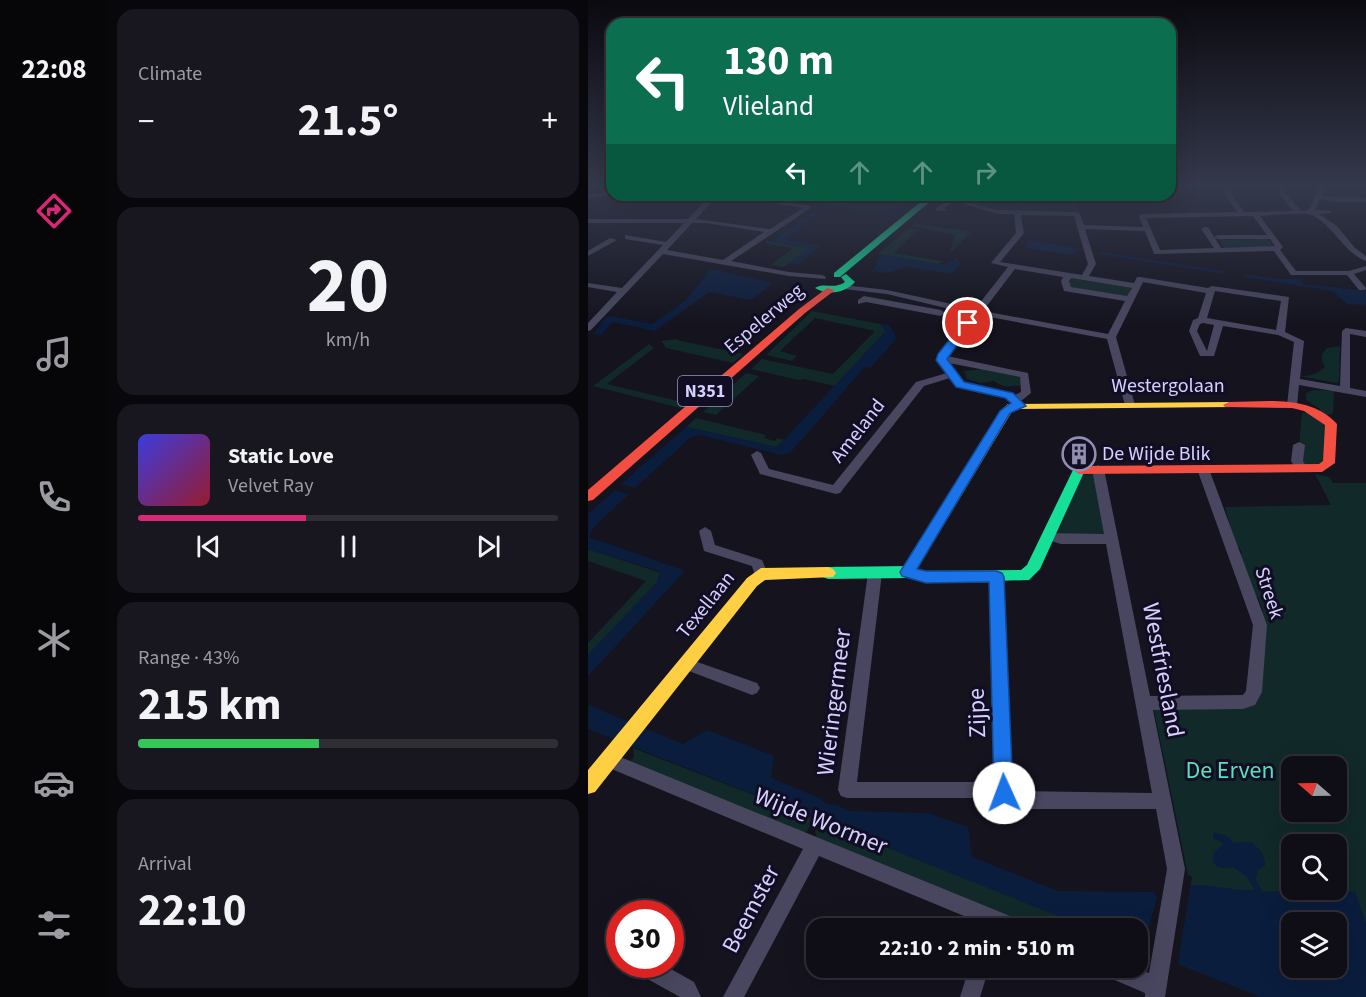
<!DOCTYPE html>
<html lang="en">
<head>
<meta charset="utf-8">
<style>
  :root { --surface:#0f0e16; --page:#18171f; --text:#f1f3f6; --muted:#9b9ca1; --line:#2f2e35; --accent:#db2777 }
  body { margin:0; font-family:"Source Sans 3",sans-serif; background:var(--page); color:var(--text); height:100vh; display:flex; flex-direction:column; font-size:22px; white-space:nowrap }
  * { box-sizing:border-box; margin:0 }
  p { font-size:20px; color:var(--muted) }
  .icon { flex:none; width:33px; height:33px; fill:none; stroke:currentColor; stroke-width:2; stroke-linecap:round; stroke-linejoin:round }
  .map { position:relative; flex:1; overflow:hidden }
  .drawer { display:flex; flex-direction:column; gap:9px; padding:9px; background:#08080c; width:480px }
  .drawer>* { flex:none }
  .hud { position:absolute; left:18px; top:18px; width:570px; height:183px; border-radius:18px; box-shadow:0 6px 24px #0002,0 0 0 2px var(--line); background:#0b6e4f; color:#fff; overflow:hidden }
  .needle { width:39px; rotate:290deg }
  .tools { position:absolute; left:693px; top:756px; display:grid; gap:12px }
  .tools a { display:grid; place-items:center; width:66px; height:66px; border-radius:12px; background:var(--surface); box-shadow:0 6px 24px #0002,0 0 0 2px var(--line); font-size:30px }
  .speed { position:absolute; left:18px; top:900px; display:flex; gap:12px; font-size:30px; font-weight:700; text-align:center }
  .speed>* { display:grid; place-content:center; width:78px; height:78px; border-radius:50%; background:var(--surface); box-shadow:0 6px 24px #0002,0 0 0 2px var(--line); line-height:1 }
  .speed .limit { border:9px solid #d22; background:#fff; color:#111 }
  .pin { position:absolute; display:grid; place-items:center; width:51px; height:51px; color:#fff; margin:-26px; border:3px solid #fff; border-radius:50%; box-shadow:0 2px 6px #0007 }
  .me { position:absolute; width:66px; margin:-33px; rotate:358deg; stroke-linejoin:round; filter:drop-shadow(0 0 4px #0008) }
  .turn { display:flex; align-items:center; gap:21px; height:126px; padding:0 18px; font-size:27px }
  .turn .icon { width:78px; height:78px; stroke-width:2.5 }
  .turn b { display:block; font-size:42px; line-height:51px }
  .lanes { display:flex; align-items:center; height:57px; padding:0 18px; background:#0003; justify-content:center; gap:30px; direction:ltr }
  .lanes .off { opacity:.35 }
  .big { font-size:45px; font-weight:700; line-height:1.1 }
  .drawer .tile { flex:1; display:flex; flex-direction:column; justify-content:center; gap:9px; min-width:0; padding:0 21px; border-radius:18px; background:var(--page) }
  .drawer .dial { align-items:center; gap:0 }
  .dial b { font-size:78px; line-height:1 }
  .song { display:flex; align-items:center; gap:18px }
  .cover { width:72px; height:72px; border-radius:9px; background:linear-gradient(135deg,hsl(240 70% 55%),hsl(350 70% 35%)) }
  .played { height:6px; border-radius:3px; background:linear-gradient(90deg,var(--accent) 40%,var(--line) 40%) }
  .keys { display:flex; justify-content:space-around; direction:ltr }
  .heat { display:flex; justify-content:space-between; align-items:center; font-size:33px; direction:ltr }
  .charge { height:9px; border-radius:4px; background:linear-gradient(90deg,#34c759 43%,var(--line) 0) }
  .trip { position:absolute; left:218px; top:918px; width:342px; height:60px; border-radius:18px; background:var(--surface); box-shadow:0 6px 24px #0002,0 0 0 2px var(--line); font-weight:700; line-height:60px; text-align:center }
  main { display:flex; flex:1; min-height:0 }
  .tabs { display:flex; flex-direction:column; width:108px; justify-content:space-around; align-items:center; background:#060609; color:var(--muted) }
  .tabs .icon { width:42px; height:42px }
  .tabs .current { color:var(--accent) }
  .tabs b { font-size:27px; color:var(--text) }
  .map>svg:first-child { display:block }
  .green { fill:#112929; fill-rule:evenodd }
  .water { fill:#0b1d3d; fill-rule:evenodd }
  .lines { fill:none; stroke-linecap:round; stroke-linejoin:round }
  .street { fill:#48475f; fill-rule:evenodd }
  .fast { fill:#16e098; fill-rule:evenodd }
  .slow { fill:#ffcf43; fill-rule:evenodd }
  .jam { fill:#f24e42; fill-rule:evenodd }
  .wall { fill:#3d3b4d }
  .building { fill:#4e4b60; stroke:#636079; stroke-width:1.5 }
  .route { fill:#1a73e8; stroke:#114b97; stroke-width:1.5 }
  .labels { text-anchor:middle; dominant-baseline:central; stroke-width:6; stroke-linejoin:round; paint-order:stroke }
  .shield { fill:#110e23; stroke:#9a96bd; stroke-width:1.5 }
  .shield-label { font-size:18px; font-weight:bold; fill:#d5d0ff }
  .street-label { font-size:20px; fill:#d5d0ff; stroke:#110e23 }
  .poi-label { font-size:20px; fill:#d5d0ff; stroke:#110e23; text-anchor:start }
  .near-street-label { font-size:24px; fill:#d5d0ff; stroke:#110e23 }
  .near-park-label { font-size:24px; fill:#5cdfbd; stroke:#110e23 }
</style>
</head>
<body>
<main>
<nav class="tabs">
<b>22:08</b>
<svg class="icon current" aria-label="directions" viewBox="0 0 24 24"><path d="M12 3l9 9-9 9-9-9zM9 14v-3h6M13 9l2 2-2 2"/></svg>
<svg class="icon" aria-label="music" viewBox="0 0 24 24"><path d="M9 18V5l10-2v13"/><circle cx="6" cy="18" r="3"/><circle cx="16" cy="16" r="3"/></svg>
<svg class="icon" aria-label="phone" viewBox="0 0 24 24"><path d="M5 4h4l2 5-3 2q2 4 5 5l2-3 5 2v4C11 20 4 13 5 4z"/></svg>
<svg class="icon" aria-label="climate" viewBox="0 0 24 24"><path d="M12 3v18M4 7l16 10M4 17L20 7"/></svg>
<svg class="icon" aria-label="car" viewBox="0 0 24 24"><path d="M5 17H2v-5l4-1 3-4h7l3 4 3 1v5h-3M9 17h6M6 11h13"/><circle cx="7" cy="17" r="2"/><circle cx="17" cy="17" r="2"/></svg>
<svg class="icon" aria-label="filters" viewBox="0 0 24 24"><path d="M4 7h16M4 17h16"/><circle cx="9" cy="7" r="2"/><circle cx="15" cy="17" r="2"/></svg>
</nav>
<section class="drawer">
<div class="tile"><p>Climate</p>
<div class="heat"><a>−</a><b class="big">21.5°</b><a>+</a></div>
</div>
<div class="tile dial"><b>20</b><p>km/h</p></div>
<div class="tile">
<div class="song"><i class="cover"></i><div><b>Static Love</b><p>Velvet Ray</p></div></div>
<div class="played"></div>
<div class="keys"><svg class="icon" aria-label="previous" viewBox="0 0 24 24"><path d="M18 5L8 12l10 7zM5 5v14"/></svg><svg class="icon" aria-label="pause" viewBox="0 0 24 24"><path d="M8 5v14M16 5v14"/></svg><svg class="icon" aria-label="next" viewBox="0 0 24 24"><path d="M6 5l10 7-10 7zM19 5v14"/></svg></div>
</div>
<div class="tile"><p>Range · 43%</p><b class="big">215 km</b><div class="charge"></div></div>
<div class="tile"><p>Arrival</p><b class="big">22:10</b></div>
</section>
<div class="map">
<svg width="778" height="997" viewBox="0 0 778 997">
  <rect width="100%" height="100%" fill="#14131e"/>
  <g class="green">
    <path d="M 246,195 L 267,195 L 267,200 L 276,205 L 268,200 L 269,195 L 305,195 L 300,207 L 304,204 L 307,195 L 311,195 L 307,207 L 293,213 L 246,206 L 247,202 L 237,200 Z"/>
    <path d="M 452,195 L 456,197 L 484,195 L 486,206 L 494,210 L 505,211 L 410,211 L 356,196 Z"/>
    <path d="M 327,223 L 383,232 L 362,253 L 367,235 L 324,226 Z"/>
    <path d="M 321,228 L 335,231 L 328,231 L 306,253 L 355,261 L 351,264 L 290,254 Z"/>
    <path d="M 631,238 L 638,240 L 679,239 L 686,246 L 636,248 Z"/>
    <path d="M 180,241 L 221,248 L 196,267 L 183,265 L 205,248 L 176,243 Z"/>
    <path d="M 482,278 L 543,288 L 540,297 L 536,297 L 482,287 Z"/>
    <path d="M 224,311 L 292,324 L 298,331 L 247,386 L 216,379 L 210,380 L 163,369 L 174,359 L 245,374 L 287,331 L 227,318 L 192,351 L 209,356 L 204,361 L 178,355 Z"/>
    <path d="M 89,339 L 89,340 L 155,354 L 145,363 L 78,348 L 73,341 Z"/>
    <path d="M 61,344 L 66,348 L 19,384 L 98,403 L 93,408 L 5,386 Z"/>
    <path d="M 752,346 L 751,381 L 748,383 L 711,376 C 721,376 728,375 737,367 L 734,361 L 734,354 L 739,348 Z"/>
    <path d="M 395,369 L 431,376 L 434,385 C 421,387 416,388 406,381 L 393,383 L 379,379 L 376,371 Z"/>
    <path d="M 158,373 L 171,376 L 128,415 L 115,412 Z"/>
    <path d="M 726,390 L 746,391 L 745,413 L 738,416 L 729,412 L 732,409 L 718,400 L 718,393 Z"/>
    <path d="M 714,413 L 719,413 L 737,424 L 737,463 L 717,466 C 708,456 713,426 714,413 Z"/>
    <path d="M 108,418 L 178,435 L 176,438 L 187,441 L 189,438 L 196,440 L 188,447 L 98,427 Z"/>
    <path d="M 506,474 L 517,532 L 515,534 L 470,534 L 491,475 Z"/>
    <path d="M 727,474 L 741,477 L 745,483 L 778,483 L 778,997 L 673,997 L 590,964 L 604,877 L 600,875 L 566,710 L 569,708 L 655,707 L 672,611 L 675,611 L 670,597 L 667,597 L 651,554 L 654,553 L 651,547 L 648,546 L 637,507 L 743,505 ZM 704,766 L 748,766 L 748,812 L 704,812 ZM 704,844 L 748,844 L 748,890 L 704,890 ZM 704,922 L 748,922 L 748,968 L 704,968 Z"/>
    <path d="M 0,549 L 70,572 L 72,574 L 69,582 L 0,655 L 0,643 L 58,581 L 0,561 Z"/>
    <path d="M 45,748 L 225,818 L 228,817 L 219,831 L 216,833 L 41,762 L 46,757 Z"/>
    <path d="M 234,819 L 236,822 L 501,928 L 451,928 L 229,839 L 227,832 Z"/>
  </g>
  <g class="water">
    <path d="M 184,195 L 203,195 L 248,202 L 245,204 L 246,206 L 293,213 L 307,207 L 311,195 L 317,195 L 313,198 L 319,202 L 323,200 L 322,195 L 332,195 L 308,217 L 239,208 L 196,239 L 233,246 L 210,264 L 205,265 L 201,263 L 221,248 L 184,241 L 237,204 Z"/>
    <path d="M 440,240 L 493,249 L 484,255 L 438,248 Z"/>
    <path d="M 513,252 L 636,271 L 636,274 C 594,267 552,261 511,254 Z"/>
    <path d="M 295,255 L 356,265 L 368,258 L 374,263 L 363,274 L 318,267 L 299,273 L 283,271 L 290,264 L 288,261 Z"/>
    <path d="M 123,269 L 185,283 L 163,300 L 121,292 L 67,331 L 25,322 L 14,334 L 5,334 L 17,318 L 23,316 L 64,324 L 97,301 Z"/>
    <path d="M 657,274 L 691,279 L 711,279 L 715,284 L 778,291 L 778,305 L 759,304 L 745,291 L 657,277 Z"/>
    <path d="M 292,324 L 301,325 L 309,338 L 282,368 L 277,367 L 203,452 L 194,455 L 111,435 L 102,438 L 47,488 L 33,484 L 98,427 L 189,447 L 298,331 Z"/>
    <path d="M 27,490 L 41,494 L 5,528 L 1,537 L 95,570 L 95,573 L 0,676 L 0,655 L 69,582 L 72,574 L 70,571 L 0,549 L 0,514 Z"/>
    <path d="M 0,705 L 95,744 L 119,730 L 186,756 L 183,778 L 234,799 L 235,802 L 243,805 L 247,804 L 262,811 L 340,813 L 380,827 L 384,857 L 470,891 L 566,892 L 569,897 L 555,950 L 549,948 L 549,928 L 501,928 L 235,822 L 228,817 L 225,818 L 0,729 Z"/>
    <path d="M 625,832 L 639,836 L 646,843 L 663,842 C 672,849 677,855 677,866 L 670,870 L 668,880 L 674,892 C 690,890 706,893 722,892 C 738,892 751,890 767,892 L 778,923 L 778,997 L 673,997 L 590,964 L 603,886 C 611,882 650,892 667,890 L 658,876 L 645,867 C 635,869 622,869 626,852 L 636,844 L 625,838 ZM 704,922 L 748,922 L 748,968 L 704,968 Z"/>
  </g>
  <g class="lines">
    <g class="street">
      <path d="M 635,186 L 643,188 L 642,192 L 656,212 L 705,211 L 690,192 L 692,190 L 689,186 L 696,186 L 698,190 L 697,192 L 713,211 L 720,210 L 730,191 L 730,186 L 736,186 L 734,196 L 778,198 L 778,202 L 751,202 L 732,199 L 727,210 L 743,211 L 743,213 L 731,214 L 749,226 L 767,248 L 778,256 L 778,261 C 756,253 746,226 724,215 C 718,212 682,215 672,216 L 695,247 L 692,250 L 708,271 L 761,271 L 778,266 L 778,270 L 766,274 L 778,288 L 777,290 L 771,290 L 759,275 L 703,275 L 686,251 L 566,254 L 557,231 L 497,229 L 508,264 L 501,276 L 546,283 L 549,277 L 552,277 L 620,288 L 624,286 L 701,297 L 697,332 L 716,341 L 712,379 L 752,386 L 754,331 L 758,328 L 778,331 L 778,337 L 762,334 L 762,388 L 778,391 L 778,397 L 711,385 L 709,405 L 708,407 L 700,407 L 699,405 L 706,342 L 690,335 L 635,326 L 626,356 L 612,356 L 601,331 L 605,320 L 610,318 L 618,293 L 555,282 L 528,337 L 547,405 L 546,407 L 538,407 L 537,405 L 519,339 L 391,315 L 359,356 L 440,373 L 443,393 L 433,401 L 438,406 L 437,408 L 429,408 L 418,398 L 368,386 L 362,378 L 336,386 L 252,493 L 248,494 L 172,474 L 163,455 L 169,451 L 173,453 L 181,469 L 245,485 L 328,382 L 359,373 L 348,358 L 383,314 L 299,294 L 256,289 L 252,287 L 256,285 L 299,290 L 387,309 L 420,267 L 403,263 L 428,233 L 426,214 L 409,214 L 367,201 L 356,208 L 359,210 L 358,211 L 348,210 L 348,208 L 364,198 L 409,210 L 489,212 L 492,214 L 496,225 L 555,227 L 551,216 L 554,214 L 649,212 L 635,191 L 637,189 ZM 434,215 L 486,216 L 500,264 L 494,275 L 412,262 L 436,233 L 433,217 ZM 665,216 L 679,235 L 630,235 L 626,237 L 630,239 L 682,239 L 687,246 L 633,248 L 620,227 L 617,227 L 613,229 L 626,248 L 572,250 L 558,218 ZM 427,269 L 475,277 L 473,281 L 476,291 L 537,301 L 520,334 L 395,311 ZM 483,278 L 544,288 L 539,296 L 483,287 L 481,281 ZM 627,291 L 693,301 L 688,330 L 619,318 ZM 615,323 L 626,325 L 619,351 L 609,331 L 612,324 ZM 361,363 L 432,377 L 433,392 L 427,395 L 375,382 Z"/>
      <path d="M 24,192 L 24,195 L 26,195 L 0,198 L 0,194 Z"/>
      <path d="M 123,195 L 130,195 L 108,219 L 182,229 L 215,208 L 135,195 L 152,195 L 223,206 L 223,208 L 143,261 L 201,272 L 234,275 L 238,277 L 237,279 L 201,276 L 75,254 L 3,330 L 0,331 L 0,323 L 29,292 L 0,287 L 0,283 L 34,288 L 75,245 L 37,239 L 37,235 L 78,242 L 96,223 L 0,223 L 0,219 L 100,219 ZM 104,223 L 118,223 L 176,232 L 135,260 L 79,250 Z"/>
      <path d="M 22,238 L 29,240 L 0,256 L 0,251 Z"/>
      <path d="M 276,296 L 353,310 L 357,313 L 353,316 L 278,302 L 270,304 L 270,300 Z"/>
      <path d="M 711,442 L 717,445 L 715,461 L 719,468 L 713,472 L 709,471 L 703,461 L 705,445 Z"/>
      <path d="M 510,465 L 516,469 L 562,696 L 655,695 L 658,691 L 665,625 L 609,469 L 611,466 L 619,466 L 621,469 L 679,625 L 674,692 L 667,705 L 655,709 L 565,710 L 597,869 L 577,997 L 557,997 L 557,993 L 515,975 L 512,968 L 546,968 L 561,973 L 579,869 L 568,809 L 426,809 L 413,803 L 410,798 L 259,798 L 253,796 L 250,790 L 280,573 L 282,569 L 292,569 L 294,573 L 269,782 L 406,782 L 401,577 L 403,573 L 413,573 L 415,577 L 425,791 L 564,793 L 518,544 L 473,544 L 456,539 L 454,536 L 456,533 L 516,534 L 504,469 Z"/>
      <path d="M 117,527 L 123,531 L 127,545 L 174,560 L 180,574 L 178,578 L 168,578 L 164,566 L 116,551 L 111,531 Z"/>
      <path d="M 98,658 L 169,683 L 172,688 L 169,693 L 164,695 L 93,668 L 91,664 L 93,660 Z"/>
      <path d="M 20,752 L 434,921 L 437,928 L 405,928 L 231,856 L 156,997 L 135,997 L 215,849 L 14,765 L 12,760 L 14,755 Z"/>
      <path d="M 42,964 L 74,964 L 106,982 L 113,997 L 92,997 L 45,971 Z"/>
      <path d="M 381,968 L 401,968 L 392,997 L 372,997 Z"/>
    </g>
    <g class="fast">
      <path d="M 341,195 L 350,195 L 252,277 L 246,277 L 246,273 Z"/>
      <path d="M 258,274 L 267,282 C 257,293 240,296 227,288 C 236,282 246,290 257,282 L 253,277 Z"/>
      <path d="M 491,466 L 497,470 L 452,569 L 441,580 L 338,583 L 320,578 L 240,579 L 235,577 L 232,573 L 235,569 L 240,567 L 320,566 L 338,571 L 433,570 L 439,565 L 485,470 Z"/>
    </g>
    <g class="slow">
      <path d="M 641,402 L 647,405 L 645,407 L 427,409 L 423,413 L 325,576 L 315,576 L 313,572 L 412,411 L 420,404 Z"/>
      <path d="M 240,567 L 245,569 L 248,573 L 245,577 L 177,580 L 169,586 L 7,792 L 0,794 L 0,770 L 159,578 L 173,568 Z"/>
    </g>
    <g class="jam">
      <path d="M 239,288 L 247,290 L 217,313 L 5,500 L 0,501 L 0,490 L 211,309 Z"/>
      <path d="M 641,402 C 677,402 722,394 749,424 L 747,463 L 734,472 L 491,474 L 485,470 L 491,466 L 731,464 L 735,461 L 737,425 L 716,411 L 704,408 L 637,407 L 635,405 Z"/>
    </g>
  </g>
  <path class="wall" d="M 483,439 L 492,442 L 499,451 L 498,458 L 484,458 L 482,446 Z"/>
  <path class="building" d="M 483,439 L 492,439 L 492,442 L 498,442 L 499,451 L 485,451 Z"/>
  <linearGradient id="sky" x2="0" y2="1"><stop stop-color="#0b0a10"/><stop offset="0.57" stop-color="#34394c"/><stop offset="1" stop-color="#34394c" stop-opacity="0"/></linearGradient>
  <rect width="778" height="326" fill="url(#sky)"/>
  <path class="route" d="M 376,321 L 385,323 L 359,359 L 376,382 L 425,393 L 438,406 L 422,413 L 329,569 L 338,571 L 408,571 L 414,573 L 416,577 L 425,793 L 423,799 L 416,802 L 409,799 L 406,793 L 401,582 L 338,583 L 314,576 L 312,572 L 412,411 L 423,403 L 417,398 L 368,387 L 348,360 L 350,354 Z"/>
  <defs>
    <g id="building-ring" transform="scale(1.725)"><circle r="9.5" fill="#110e23" stroke="#918eb0" stroke-width="1.5"/><path d="M-4-6H4V6H1V3H-1V6H-4ZM-2.5-4.3h1.7v1.8h-1.7ZM.8-4.3h1.7v1.8H.8ZM-2.5-1h1.7V.8h-1.7ZM.8-1h1.7V.8H.8Z" fill="#918eb0"/></g>
  </defs>
  <g fill-rule="evenodd">
    <use href="#building-ring" x="491" y="454"/>
  </g>
  <g class="labels">
    <rect class="shield" x="90" y="376" width="54" height="30" rx="4.5"/>
    <g class="shield-label">
      <text x="117" y="391">N351</text>
    </g>
    <g class="street-label">
      <text transform="translate(176 319) rotate(-40)">Espelerweg</text>
      <text x="580" y="386">Westergolaan</text>
      <text transform="translate(270 431) rotate(-52)">Ameland</text>
      <text transform="translate(681 593) rotate(72)">Streek</text>
      <text transform="translate(118 605) rotate(-51)">Texellaan</text>
    </g>
    <g class="poi-label">
      <text x="514" y="454">De Wijde Blik</text>
    </g>
    <g class="near-street-label">
      <text transform="translate(575 670) rotate(79)">Westfriesland</text>
      <text transform="translate(246 702) rotate(-83)">Wieringermeer</text>
      <text transform="translate(389 713) rotate(-92)">Zijpe</text>
      <text transform="translate(233 821) rotate(22)">Wijde Wormer</text>
      <text transform="translate(163 909) rotate(-62)">Beemster</text>
    </g>
    <g class="near-park-label">
      <text x="642" y="770">De Erven</text>
    </g>
  </g>
</svg>
<div class="tools">
<a><svg class="needle" viewBox="-14 -14 28 28"><path d="M0-13l5 13h-10z" fill="#e53935"/><path d="M0 13l5-13h-10z" fill="#9b9ca1"/></svg></a>
<a><svg class="icon" aria-label="search" viewBox="0 0 24 24"><circle cx="10" cy="10" r="6"/><path d="M15 15l6 6"/></svg></a>
<a><svg class="icon" aria-label="layers" viewBox="0 0 24 24"><path d="M12 4l9 5-9 5-9-5zM3 14l9 5 9-5"/></svg></a>
</div>
<div class="speed"><div class="limit">30</div></div>
<div class="pin" style="left:380px;top:323px;background:#d93025"><svg class="icon" aria-label="arrive" viewBox="0 0 24 24"><path d="M6 21V4h12l-3 4 3 4H6"/></svg></div>
<svg class="me" style="left:416px;top:793px" viewBox="-20 -20 40 40"><circle r="19" fill="#fff"/><path d="M0-13L10 11 0 6-10 11z" fill="#1a73e8"/></svg>
<div class="trip">22:10 · 2 min · 510 m</div>
<div class="hud">
<div class="turn"><svg class="icon" aria-label="left" viewBox="0 0 24 24"><path d="M17 20v-9H6M10 6l-5 5 5 5"/></svg><div><b>130 m</b>Vlieland</div></div>
<div class="lanes"><svg class="icon" aria-label="left" viewBox="0 0 24 24"><path d="M17 20v-9H6M10 6l-5 5 5 5"/></svg><svg class="icon off" aria-label="ahead" viewBox="0 0 24 24"><path d="M12 20V5M6 11l6-6 6 6"/></svg><svg class="icon off" aria-label="ahead" viewBox="0 0 24 24"><path d="M12 20V5M6 11l6-6 6 6"/></svg><svg class="icon off" aria-label="right" viewBox="0 0 24 24"><path d="M7 20v-9h11M14 6l5 5-5 5"/></svg></div>
</div>
</div>
</main>
</body>
</html>
